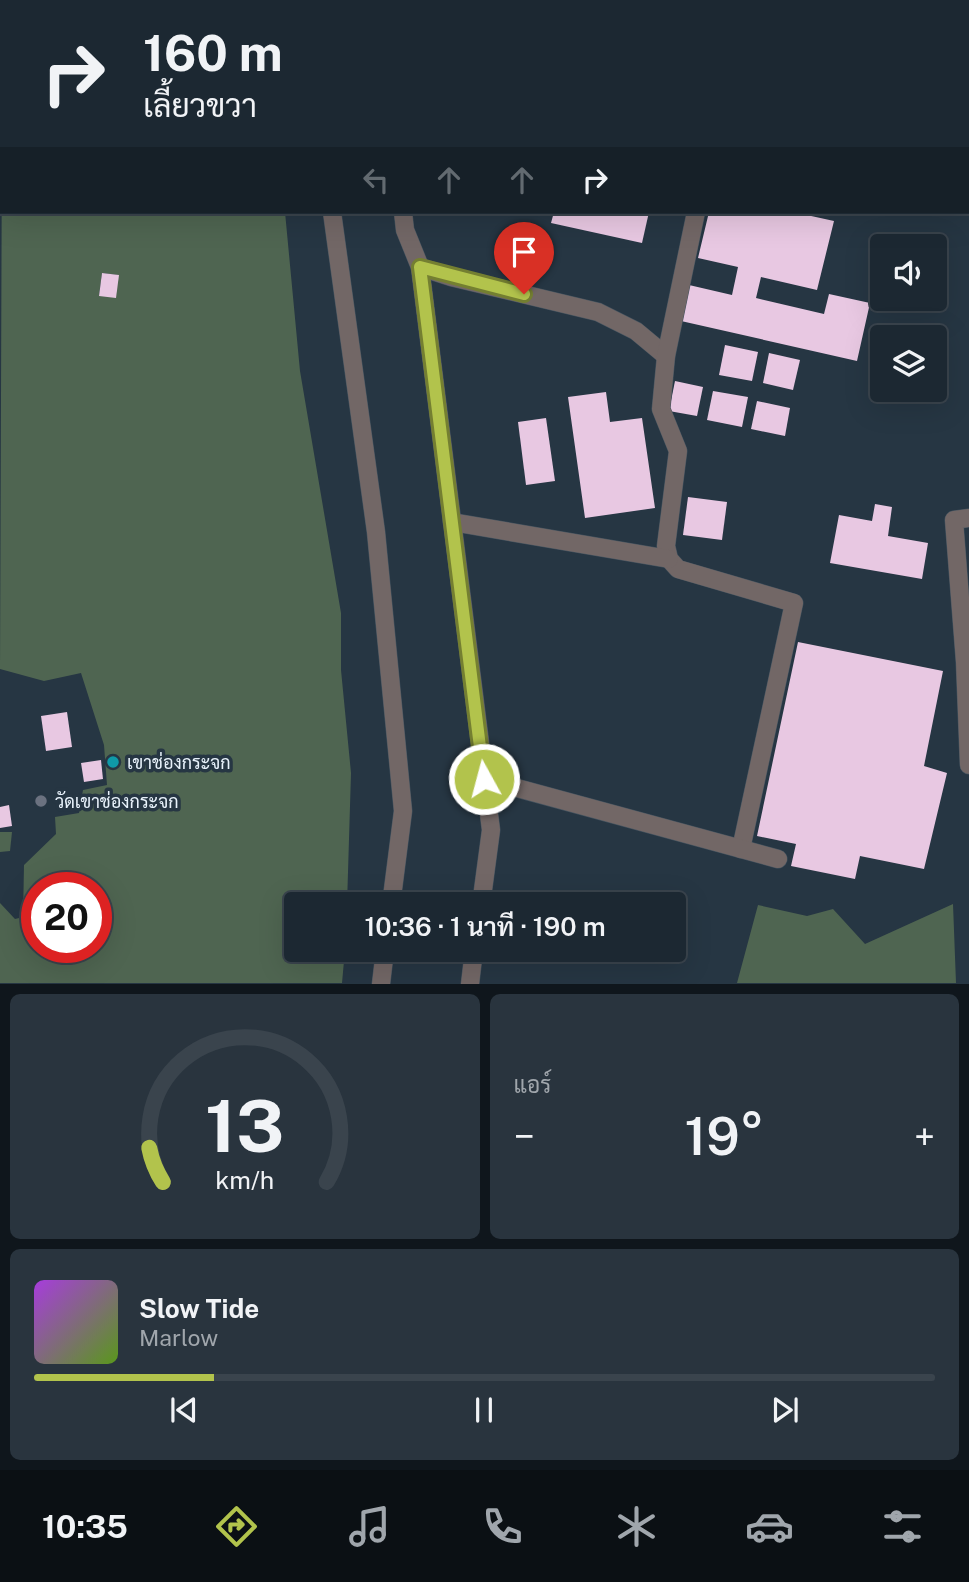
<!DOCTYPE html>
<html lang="th">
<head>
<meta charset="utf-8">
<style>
  :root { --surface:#1c2832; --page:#29343e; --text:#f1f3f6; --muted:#a0a6ac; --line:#3a444d; --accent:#b2c34c }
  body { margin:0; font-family:"Public Sans",Sarabun,sans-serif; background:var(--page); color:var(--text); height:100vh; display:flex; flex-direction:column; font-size:26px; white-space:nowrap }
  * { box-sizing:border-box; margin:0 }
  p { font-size:23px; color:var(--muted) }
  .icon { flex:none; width:38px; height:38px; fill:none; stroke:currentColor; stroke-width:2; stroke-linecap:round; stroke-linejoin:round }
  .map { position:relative; height:984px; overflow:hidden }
  .sheet { display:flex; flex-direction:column; gap:10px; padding:10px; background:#0f161c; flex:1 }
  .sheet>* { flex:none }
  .top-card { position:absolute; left:0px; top:0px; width:970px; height:214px; box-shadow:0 7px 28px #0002,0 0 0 2px var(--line); background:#1c2832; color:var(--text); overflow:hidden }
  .controls { position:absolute; left:870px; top:234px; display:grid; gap:14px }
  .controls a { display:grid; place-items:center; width:77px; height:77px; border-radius:7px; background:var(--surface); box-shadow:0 7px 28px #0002,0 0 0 2px var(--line); font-size:35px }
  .speed { position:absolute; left:21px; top:872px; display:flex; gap:14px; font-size:35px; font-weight:700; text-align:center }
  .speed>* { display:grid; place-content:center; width:91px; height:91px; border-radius:50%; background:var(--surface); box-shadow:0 7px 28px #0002,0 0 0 2px var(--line); line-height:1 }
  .speed .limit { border:10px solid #d22; background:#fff; color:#111 }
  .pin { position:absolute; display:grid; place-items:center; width:60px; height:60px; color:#fff; margin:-72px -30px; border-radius:50% 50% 50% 0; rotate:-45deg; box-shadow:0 0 7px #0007 }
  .pin .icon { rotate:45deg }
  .me { position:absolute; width:77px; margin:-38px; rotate:353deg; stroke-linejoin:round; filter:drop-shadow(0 0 5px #0008) }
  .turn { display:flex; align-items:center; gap:24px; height:147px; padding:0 28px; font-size:32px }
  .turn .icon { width:91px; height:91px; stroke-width:2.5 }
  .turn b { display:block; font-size:49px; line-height:60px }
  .lanes { display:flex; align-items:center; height:66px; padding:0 28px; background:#0003; justify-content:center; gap:35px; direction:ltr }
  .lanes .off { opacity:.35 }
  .big { font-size:52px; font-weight:600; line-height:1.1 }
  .sheet .tile { flex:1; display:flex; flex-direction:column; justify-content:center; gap:10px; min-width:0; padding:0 24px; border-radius:10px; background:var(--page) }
  .sheet .dial { align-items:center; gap:0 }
  .dial svg { height:182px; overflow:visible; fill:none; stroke:var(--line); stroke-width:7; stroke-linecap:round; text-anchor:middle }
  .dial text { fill:var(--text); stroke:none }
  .song { display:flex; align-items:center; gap:21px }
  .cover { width:84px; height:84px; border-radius:10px; background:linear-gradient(135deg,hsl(280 70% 55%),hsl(90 70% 35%)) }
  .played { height:7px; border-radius:4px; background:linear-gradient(90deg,var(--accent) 20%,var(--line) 20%) }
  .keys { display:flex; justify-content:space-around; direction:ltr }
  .heat { display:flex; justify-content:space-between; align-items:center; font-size:38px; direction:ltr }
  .sheet .tiles { flex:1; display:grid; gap:10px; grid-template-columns:1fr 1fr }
  .tile:last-child { grid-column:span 2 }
  .trip { position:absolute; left:284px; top:892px; width:402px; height:70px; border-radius:7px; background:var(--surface); box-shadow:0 7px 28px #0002,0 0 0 2px var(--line); font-weight:600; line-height:70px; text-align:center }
  .dock { display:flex; height:112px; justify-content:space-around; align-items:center; background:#0b1014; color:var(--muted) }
  .dock .icon { width:49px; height:49px }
  .dock .selected { color:var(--accent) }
  .dock b { font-size:32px; color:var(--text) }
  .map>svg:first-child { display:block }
  .green { fill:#4f6551; fill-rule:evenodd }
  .building { fill:#e8c8e2 }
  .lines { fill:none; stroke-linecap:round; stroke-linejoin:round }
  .minor-casing { stroke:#455460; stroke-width:19 }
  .minor { stroke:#726766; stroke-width:18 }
  .route-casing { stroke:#747f31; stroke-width:18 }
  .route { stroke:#b2c34c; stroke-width:12 }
  .culture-dot { fill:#0f9aa8; stroke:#263643; stroke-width:2.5 }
  .worship-dot { fill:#6b7280; stroke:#263643; stroke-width:2.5 }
  .labels { text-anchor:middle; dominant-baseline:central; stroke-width:7; stroke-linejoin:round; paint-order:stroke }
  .poi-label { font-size:18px; fill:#e8f2fb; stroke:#263643; text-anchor:start }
</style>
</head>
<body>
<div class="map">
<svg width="969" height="984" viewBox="0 0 969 984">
  <rect width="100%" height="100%" fill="#263643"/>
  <g class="green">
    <path d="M 102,0 L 280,0 L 280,2 L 101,2 Z"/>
    <path d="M 2,120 L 2,212 L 285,212 L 300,371 L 341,613 L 341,670 L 351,773 L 347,905 L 296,905 L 296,950 L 345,950 L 342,983 L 0,983 L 0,903 L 15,919 L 23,917 L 24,865 L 56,834 L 55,817 L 79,813 L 83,790 L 107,785 L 104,745 L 81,673 L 44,681 L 0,669 ZM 102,273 L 118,275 L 99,296 ZM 37,887 L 96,887 L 96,947 L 37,947 Z"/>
    <path d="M 0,832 L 12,832 L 10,851 L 0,852 Z"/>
    <path d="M 953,904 L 956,983 L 737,983 L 758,905 L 807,916 L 833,909 L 865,944 Z"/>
  </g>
  <g class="building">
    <path d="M 554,212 L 649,212 L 642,243 L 551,223 Z"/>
    <path d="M 709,212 L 793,212 L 834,221 L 817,290 L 761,277 L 756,298 L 824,314 L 829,294 L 870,303 L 857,361 L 681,321 L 689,285 L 732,295 L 738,267 L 698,258 Z"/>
    <path d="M 102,273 L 119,275 L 116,298 L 99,296 Z"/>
    <path d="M 725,345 L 758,352 L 752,381 L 719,375 Z"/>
    <path d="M 769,353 L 800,360 L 793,390 L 763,383 Z"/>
    <path d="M 675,381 L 703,387 L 697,416 L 669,411 Z"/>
    <path d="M 713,391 L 748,397 L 742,427 L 707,420 Z"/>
    <path d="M 606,392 L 610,422 L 642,418 L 655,508 L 585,518 L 568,397 Z"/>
    <path d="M 757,401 L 790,408 L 785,436 L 751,429 Z"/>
    <path d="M 546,418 L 555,481 L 526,485 L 518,422 Z"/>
    <path d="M 688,497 L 727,502 L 722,540 L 683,535 Z"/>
    <path d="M 875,504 L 892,507 L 888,536 L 928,543 L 922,579 L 830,563 L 839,515 L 872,521 Z"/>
    <path d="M 798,642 L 943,671 L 924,766 L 947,773 L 924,869 L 860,856 L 855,879 L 791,866 L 796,844 L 757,836 Z"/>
    <path d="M 67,712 L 72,747 L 46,751 L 41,716 Z"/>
    <path d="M 101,760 L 103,779 L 84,782 L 81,763 Z"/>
    <path d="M 9,805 L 12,826 L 0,828 L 0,807 Z"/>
    <path d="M 589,898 L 612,904 L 612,905 L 588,905 Z"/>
  </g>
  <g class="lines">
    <g class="minor-casing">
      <g id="minor">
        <path d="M 300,0 L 301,2"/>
        <path d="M 67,2 L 68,0"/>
        <path d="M 406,2 L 406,0"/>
        <path d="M 740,2 L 740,0"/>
        <path d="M 0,65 L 2,64"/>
        <path d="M 332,212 L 376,532 L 403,811 L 391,905"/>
        <path d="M 403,212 L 405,230 L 420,267 L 451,277 L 598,312 L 636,331 L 666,356"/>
        <path d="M 696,212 L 666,356 L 661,409 L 678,451 L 666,546 L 669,559 L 678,569 L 794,603 L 741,849"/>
        <path d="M 420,267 L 491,830 L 481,905"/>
        <path d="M 969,518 L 954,520 L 965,662 L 969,765"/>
        <path d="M 452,522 L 669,559"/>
        <path d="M 484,779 L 778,859"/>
        <path d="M 381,984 L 385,950"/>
        <path d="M 470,984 L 474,950"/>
      </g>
    </g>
    <use href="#minor" class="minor"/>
  </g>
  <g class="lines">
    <g class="route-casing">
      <path id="route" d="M 484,779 L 420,267 L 524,294"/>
    </g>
    <use href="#route" class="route"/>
  </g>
  <circle class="culture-dot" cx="113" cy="762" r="7"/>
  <circle class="worship-dot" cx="41" cy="801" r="7"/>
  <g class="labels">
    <g class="poi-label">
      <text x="127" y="762">เขาช่องกระจก</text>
      <text x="55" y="801">วัดเขาช่องกระจก</text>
    </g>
  </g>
</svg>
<div class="controls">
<a><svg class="icon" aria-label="sound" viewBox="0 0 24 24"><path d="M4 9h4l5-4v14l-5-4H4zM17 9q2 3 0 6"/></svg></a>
<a><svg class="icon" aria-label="layers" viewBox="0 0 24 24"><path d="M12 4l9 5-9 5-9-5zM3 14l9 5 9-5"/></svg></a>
</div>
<div class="speed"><div class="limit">20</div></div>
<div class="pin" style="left:524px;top:294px;background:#d93025"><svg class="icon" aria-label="arrive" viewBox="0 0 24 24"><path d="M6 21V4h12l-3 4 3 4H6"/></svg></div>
<svg class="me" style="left:484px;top:779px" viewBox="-20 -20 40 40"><circle r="17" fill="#b2c34c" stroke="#fff" stroke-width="3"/><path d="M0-11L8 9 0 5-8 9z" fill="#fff"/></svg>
<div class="trip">10:36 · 1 นาที · 190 m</div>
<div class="top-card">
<div class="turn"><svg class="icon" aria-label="right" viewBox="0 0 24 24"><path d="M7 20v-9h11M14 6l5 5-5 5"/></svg><div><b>160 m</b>เลี้ยวขวา</div></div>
<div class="lanes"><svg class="icon off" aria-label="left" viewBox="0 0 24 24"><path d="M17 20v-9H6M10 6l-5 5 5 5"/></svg><svg class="icon off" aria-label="ahead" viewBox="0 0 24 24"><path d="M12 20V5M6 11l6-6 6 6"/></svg><svg class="icon off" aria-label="ahead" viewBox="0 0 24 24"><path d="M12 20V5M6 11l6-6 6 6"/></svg><svg class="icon" aria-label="right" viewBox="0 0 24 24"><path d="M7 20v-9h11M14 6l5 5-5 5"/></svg></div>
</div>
</div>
<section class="sheet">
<div class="tiles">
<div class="tile dial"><svg viewBox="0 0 100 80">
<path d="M14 69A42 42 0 1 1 86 69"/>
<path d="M14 69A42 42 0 0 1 8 54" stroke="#b2c34c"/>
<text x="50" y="56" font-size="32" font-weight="700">13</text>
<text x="50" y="72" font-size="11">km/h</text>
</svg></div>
<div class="tile"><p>แอร์</p>
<div class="heat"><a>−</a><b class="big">19°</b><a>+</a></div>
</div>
<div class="tile">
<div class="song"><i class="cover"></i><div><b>Slow Tide</b><p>Marlow</p></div></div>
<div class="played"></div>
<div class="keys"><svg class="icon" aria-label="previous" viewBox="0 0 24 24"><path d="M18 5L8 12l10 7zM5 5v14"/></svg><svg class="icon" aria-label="pause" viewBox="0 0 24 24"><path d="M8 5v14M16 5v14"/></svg><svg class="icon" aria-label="next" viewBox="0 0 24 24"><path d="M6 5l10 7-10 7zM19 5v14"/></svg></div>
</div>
</div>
</section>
<nav class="dock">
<b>10:35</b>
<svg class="icon selected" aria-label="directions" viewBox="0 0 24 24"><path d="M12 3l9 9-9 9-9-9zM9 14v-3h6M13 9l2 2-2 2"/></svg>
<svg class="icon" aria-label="music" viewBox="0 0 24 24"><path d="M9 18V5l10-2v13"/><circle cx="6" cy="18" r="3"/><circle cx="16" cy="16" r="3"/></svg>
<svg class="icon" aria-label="phone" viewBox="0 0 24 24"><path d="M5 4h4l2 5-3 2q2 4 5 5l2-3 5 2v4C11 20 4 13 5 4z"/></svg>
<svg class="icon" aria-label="climate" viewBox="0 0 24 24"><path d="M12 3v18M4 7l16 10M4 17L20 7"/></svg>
<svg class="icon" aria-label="car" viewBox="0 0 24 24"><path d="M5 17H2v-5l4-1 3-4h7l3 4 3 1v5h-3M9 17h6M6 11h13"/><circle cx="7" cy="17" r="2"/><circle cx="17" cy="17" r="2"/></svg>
<svg class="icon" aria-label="filters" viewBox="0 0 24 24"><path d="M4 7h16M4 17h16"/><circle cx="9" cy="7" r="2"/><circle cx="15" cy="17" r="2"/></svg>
</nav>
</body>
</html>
